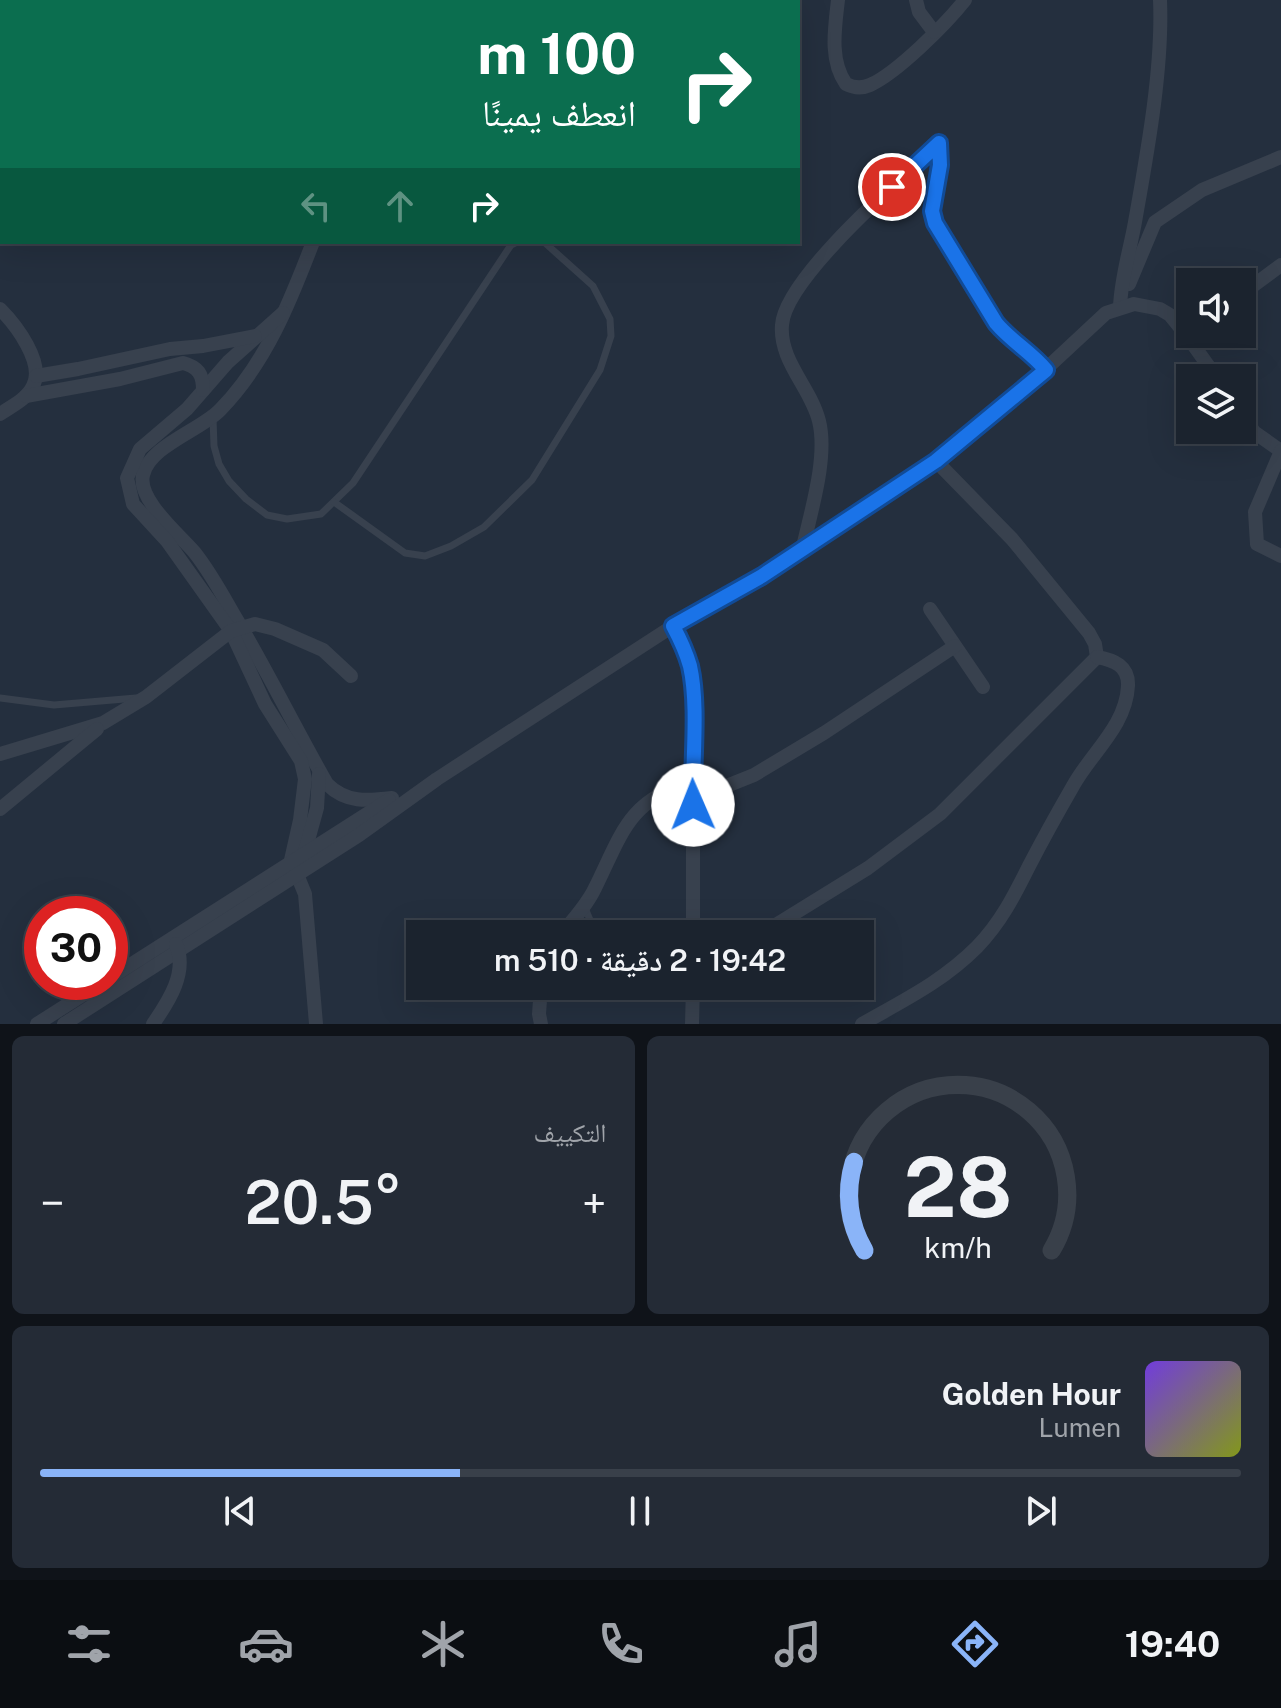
<!DOCTYPE html>
<html lang="ar">
<head>
<meta charset="utf-8">
<style>
  :root { --surface:#1b232e; --page:#242b36; --text:#f1f3f6; --muted:#a0a4aa; --line:#39404a; --accent:#8ab4f8 }
  body { margin:0; font-family:"Public Sans","Noto Naskh Arabic",sans-serif; background:var(--page); color:var(--text); direction:rtl; height:100vh; display:flex; flex-direction:column; font-size:30px; white-space:nowrap }
  * { box-sizing:border-box; margin:0 }
  p { font-size:26px; color:var(--muted) }
  .icon { flex:none; width:44px; height:44px; fill:none; stroke:currentColor; stroke-width:2; stroke-linecap:round; stroke-linejoin:round }
  .map { position:relative; height:1024px; overflow:hidden; direction:ltr }
  .side { display:flex; flex-direction:column; gap:12px; padding:12px; background:#0f1319; flex:1 }
  .side>* { flex:none }
  .top-card { position:absolute; left:0px; top:0px; width:800px; height:244px; box-shadow:0 8px 32px #0002,0 0 0 2px var(--line); direction:rtl; background:#0b6e4f; color:#fff; overflow:hidden }
  .tools { position:absolute; left:1176px; top:268px; display:grid; gap:16px }
  .tools a { display:grid; place-items:center; width:80px; height:80px; border-radius:0px; background:var(--surface); box-shadow:0 8px 32px #0002,0 0 0 2px var(--line); font-size:40px }
  .speed { position:absolute; left:24px; top:896px; display:flex; gap:16px; font-size:40px; font-weight:700; text-align:center }
  .speed>* { display:grid; place-content:center; width:104px; height:104px; border-radius:50%; background:var(--surface); box-shadow:0 8px 32px #0002,0 0 0 2px var(--line); line-height:1 }
  .speed .limit { border:12px solid #d22; background:#fff; color:#111 }
  .pin { position:absolute; display:grid; place-items:center; width:68px; height:68px; color:#fff; margin:-34px; border:4px solid #fff; border-radius:50%; box-shadow:0 2px 8px #0007 }
  .me { position:absolute; width:88px; margin:-44px; rotate:359deg; stroke-linejoin:round; filter:drop-shadow(0 0 6px #0008) }
  .turn { display:flex; align-items:center; gap:28px; height:168px; padding:0 32px; font-size:36px }
  .turn .icon { width:104px; height:104px; stroke-width:2.5 }
  .turn b { display:block; font-size:56px; line-height:68px }
  .lanes { display:flex; align-items:center; height:76px; padding:0 32px; background:#0003; justify-content:center; gap:40px; direction:ltr }
  .lanes .off { opacity:.35 }
  .big { font-size:60px; font-weight:600; line-height:1.1 }
  .side .tile { flex:1; display:flex; flex-direction:column; justify-content:center; gap:12px; min-width:0; padding:0 28px; border-radius:12px; background:var(--page) }
  .side .dial { align-items:center; gap:0 }
  .dial svg { height:208px; overflow:visible; fill:none; stroke:var(--line); stroke-width:7; stroke-linecap:round; text-anchor:middle }
  .dial text { fill:var(--text); stroke:none }
  .song { display:flex; align-items:center; gap:24px }
  .cover { width:96px; height:96px; border-radius:12px; background:linear-gradient(135deg,hsl(260 70% 55%),hsl(70 70% 35%)) }
  .played { height:8px; border-radius:4px; background:linear-gradient(90deg,var(--accent) 35%,var(--line) 35%) }
  .keys { display:flex; justify-content:space-around; direction:ltr }
  .heat { display:flex; justify-content:space-between; align-items:center; font-size:44px; direction:ltr }
  .side .tiles { flex:1; display:grid; gap:12px; grid-template-columns:1fr 1fr }
  .tile:last-child { grid-column:span 2 }
  .trip { position:absolute; left:406px; top:920px; width:468px; height:80px; border-radius:0px; background:var(--surface); box-shadow:0 8px 32px #0002,0 0 0 2px var(--line); font-weight:600; line-height:80px; text-align:center; direction:rtl }
  .tab-bar { display:flex; height:128px; justify-content:space-around; align-items:center; background:#0b0e12; color:var(--muted) }
  .tab-bar .icon { width:56px; height:56px }
  .tab-bar .active { color:var(--accent) }
  .tab-bar b { font-size:36px; color:var(--text) }
  .map>svg:first-child { display:block }
  .lines { fill:none; stroke-linecap:round; stroke-linejoin:round }
  .service { stroke:#38414e; stroke-width:7 }
  .minor { stroke:#38414e; stroke-width:14 }
  .route-casing { stroke:#114b97; stroke-width:20 }
  .route { stroke:#1a73e8; stroke-width:14 }
</style>
</head>
<body>
<div class="map">
<svg width="1281" height="1024" viewBox="0 0 1281 1024">
  <rect width="100%" height="100%" fill="#242f3e"/>
  <g class="lines">
    <g class="service">
      <path d="M 213,418 L 214,446 L 219,464 L 229,481 L 246,499 L 267,515 L 287,519 L 321,514 L 353,483 L 511,245 L 517,242"/>
      <path d="M 334,502 L 405,553 L 425,556 L 451,546 L 484,527 L 532,480 L 600,370 L 611,336 L 610,319 L 593,286 L 544,242"/>
      <path d="M 0,698 L 54,705 L 136,698"/>
      <path d="M 585,908 L 596,934"/>
    </g>
    <g class="minor">
      <path d="M 71,0 L 71,2"/>
      <path d="M 838,0 C 835,27 829,60 846,84 C 854,88 861,89 870,85 C 897,73 946,24 965,0"/>
      <path d="M 916,0 L 919,12 L 934,32"/>
      <path d="M 414,2 L 415,0"/>
      <path d="M 939,143 L 940,165 L 932,211 L 935,223 L 996,323 C 1011,341 1031,351 1046,370"/>
      <path d="M 313,242 C 290,302 266,363 220,410 C 201,430 149,446 143,475 C 137,500 181,536 195,553 C 210,572 222,594 234,615 C 267,670 295,728 327,784 C 346,803 367,801 392,798"/>
      <path d="M 1129,284 L 1155,222 L 1202,190 L 1281,157"/>
      <path d="M 1242,294 L 1281,265"/>
      <path d="M 1120,307 C 1121,278 1130,250 1135,222 C 1147,154 1163,68 1160,0"/>
      <path d="M 0,309 C 16,325 45,363 33,386 C 27,399 12,406 0,414"/>
      <path d="M 283,313 L 228,362 L 187,409 L 140,449 L 127,478 L 133,504 L 167,541 L 231,631 L 265,704 L 301,761 L 305,779 L 300,820 L 291,860 L 305,894 L 316,1024"/>
      <path d="M 36,376 L 78,369 L 170,349 L 203,346 L 255,336"/>
      <path d="M 26,396 L 120,379 L 183,363 C 198,367 203,374 203,390"/>
      <path d="M 1242,414 L 1254,432 L 1281,451"/>
      <path d="M 1281,451 L 1255,512 L 1257,544 L 1281,556"/>
      <path d="M 936,461 L 1012,539 L 1089,633 L 1095,644 L 1097,657"/>
      <path d="M 803,547 C 811,511 828,457 819,421 C 811,388 779,361 782,325 C 785,278 902,178 939,143"/>
      <path d="M 930,609 L 983,687"/>
      <path d="M 673,626 L 690,667 L 693,695 L 693,934"/>
      <path d="M 0,754 L 103,723 L 146,697 L 231,631 L 255,624 L 275,629 L 323,650 L 351,676"/>
      <path d="M 0,809 L 97,729"/>
      <path d="M 304,855 L 317,808 L 319,774"/>
      <path d="M 561,934 C 573,920 587,905 595,888 C 621,836 628,799 692,782 L 710,788 L 724,787 L 754,775 L 824,733 L 955,646"/>
      <path d="M 761,934 L 868,868 L 940,814 L 1097,657"/>
      <path d="M 110,978 L 389,800"/>
      <path d="M 541,986 L 539,1014 L 541,1024"/>
      <path d="M 37,1024 L 103,982"/>
      <path d="M 64,1024 L 359,835 L 437,779 L 673,626 L 762,576 L 936,461 L 1006,406 L 1106,313 L 1134,304 L 1160,309 L 1170,315 L 1187,336 L 1217,378"/>
      <path d="M 153,1024 C 169,1001 188,972 176,944"/>
      <path d="M 692,1024 L 693,986"/>
      <path d="M 862,1024 C 904,1000 942,982 977,947 C 1001,922 1014,896 1029,866 C 1043,839 1058,812 1073,786 C 1091,753 1126,726 1128,686 C 1129,666 1114,660 1097,657"/>
    </g>
  </g>
  <g class="lines">
    <g class="route-casing">
      <path id="route" d="M 693,805 C 692,762 699,706 690,666 C 686,652 680,639 673,626 L 762,576 L 936,461 L 1046,370 C 1031,352 1011,341 996,323 L 935,223 L 932,211 L 940,165 L 939,143 L 892,187"/>
    </g>
    <use href="#route" class="route"/>
  </g>
</svg>
<div class="tools">
<a><svg class="icon" aria-label="sound" viewBox="0 0 24 24"><path d="M4 9h4l5-4v14l-5-4H4zM17 9q2 3 0 6"/></svg></a>
<a><svg class="icon" aria-label="layers" viewBox="0 0 24 24"><path d="M12 4l9 5-9 5-9-5zM3 14l9 5 9-5"/></svg></a>
</div>
<div class="speed"><div class="limit">30</div></div>
<div class="pin" style="left:892px;top:187px;background:#d93025"><svg class="icon" aria-label="arrive" viewBox="0 0 24 24"><path d="M6 21V4h12l-3 4 3 4H6"/></svg></div>
<svg class="me" style="left:693px;top:805px" viewBox="-20 -20 40 40"><circle r="19" fill="#fff"/><path d="M0-13L10 11 0 6-10 11z" fill="#1a73e8"/></svg>
<div class="trip">19:42 · 2 دقيقة · 510 m</div>
<div class="top-card">
<div class="turn"><svg class="icon" aria-label="right" viewBox="0 0 24 24"><path d="M7 20v-9h11M14 6l5 5-5 5"/></svg><div><b>100 m</b>انعطف يمينًا</div></div>
<div class="lanes"><svg class="icon off" aria-label="left" viewBox="0 0 24 24"><path d="M17 20v-9H6M10 6l-5 5 5 5"/></svg><svg class="icon off" aria-label="ahead" viewBox="0 0 24 24"><path d="M12 20V5M6 11l6-6 6 6"/></svg><svg class="icon" aria-label="right" viewBox="0 0 24 24"><path d="M7 20v-9h11M14 6l5 5-5 5"/></svg></div>
</div>
</div>
<section class="side">
<div class="tiles">
<div class="tile dial"><svg viewBox="0 0 100 80">
<path d="M14 69A42 42 0 1 1 86 69"/>
<path d="M14 69A42 42 0 0 1 10 35" stroke="#8ab4f8"/>
<text x="50" y="56" font-size="32" font-weight="700">28</text>
<text x="50" y="72" font-size="11">km/h</text>
</svg></div>
<div class="tile"><p>التكييف</p>
<div class="heat"><a>−</a><b class="big">20.5°</b><a>+</a></div>
</div>
<div class="tile">
<div class="song"><i class="cover"></i><div><b>Golden Hour</b><p>Lumen</p></div></div>
<div class="played"></div>
<div class="keys"><svg class="icon" aria-label="previous" viewBox="0 0 24 24"><path d="M18 5L8 12l10 7zM5 5v14"/></svg><svg class="icon" aria-label="pause" viewBox="0 0 24 24"><path d="M8 5v14M16 5v14"/></svg><svg class="icon" aria-label="next" viewBox="0 0 24 24"><path d="M6 5l10 7-10 7zM19 5v14"/></svg></div>
</div>
</div>
</section>
<nav class="tab-bar">
<b>19:40</b>
<svg class="icon active" aria-label="directions" viewBox="0 0 24 24"><path d="M12 3l9 9-9 9-9-9zM9 14v-3h6M13 9l2 2-2 2"/></svg>
<svg class="icon" aria-label="music" viewBox="0 0 24 24"><path d="M9 18V5l10-2v13"/><circle cx="6" cy="18" r="3"/><circle cx="16" cy="16" r="3"/></svg>
<svg class="icon" aria-label="phone" viewBox="0 0 24 24"><path d="M5 4h4l2 5-3 2q2 4 5 5l2-3 5 2v4C11 20 4 13 5 4z"/></svg>
<svg class="icon" aria-label="climate" viewBox="0 0 24 24"><path d="M12 3v18M4 7l16 10M4 17L20 7"/></svg>
<svg class="icon" aria-label="car" viewBox="0 0 24 24"><path d="M5 17H2v-5l4-1 3-4h7l3 4 3 1v5h-3M9 17h6M6 11h13"/><circle cx="7" cy="17" r="2"/><circle cx="17" cy="17" r="2"/></svg>
<svg class="icon" aria-label="filters" viewBox="0 0 24 24"><path d="M4 7h16M4 17h16"/><circle cx="9" cy="7" r="2"/><circle cx="15" cy="17" r="2"/></svg>
</nav>
</body>
</html>
